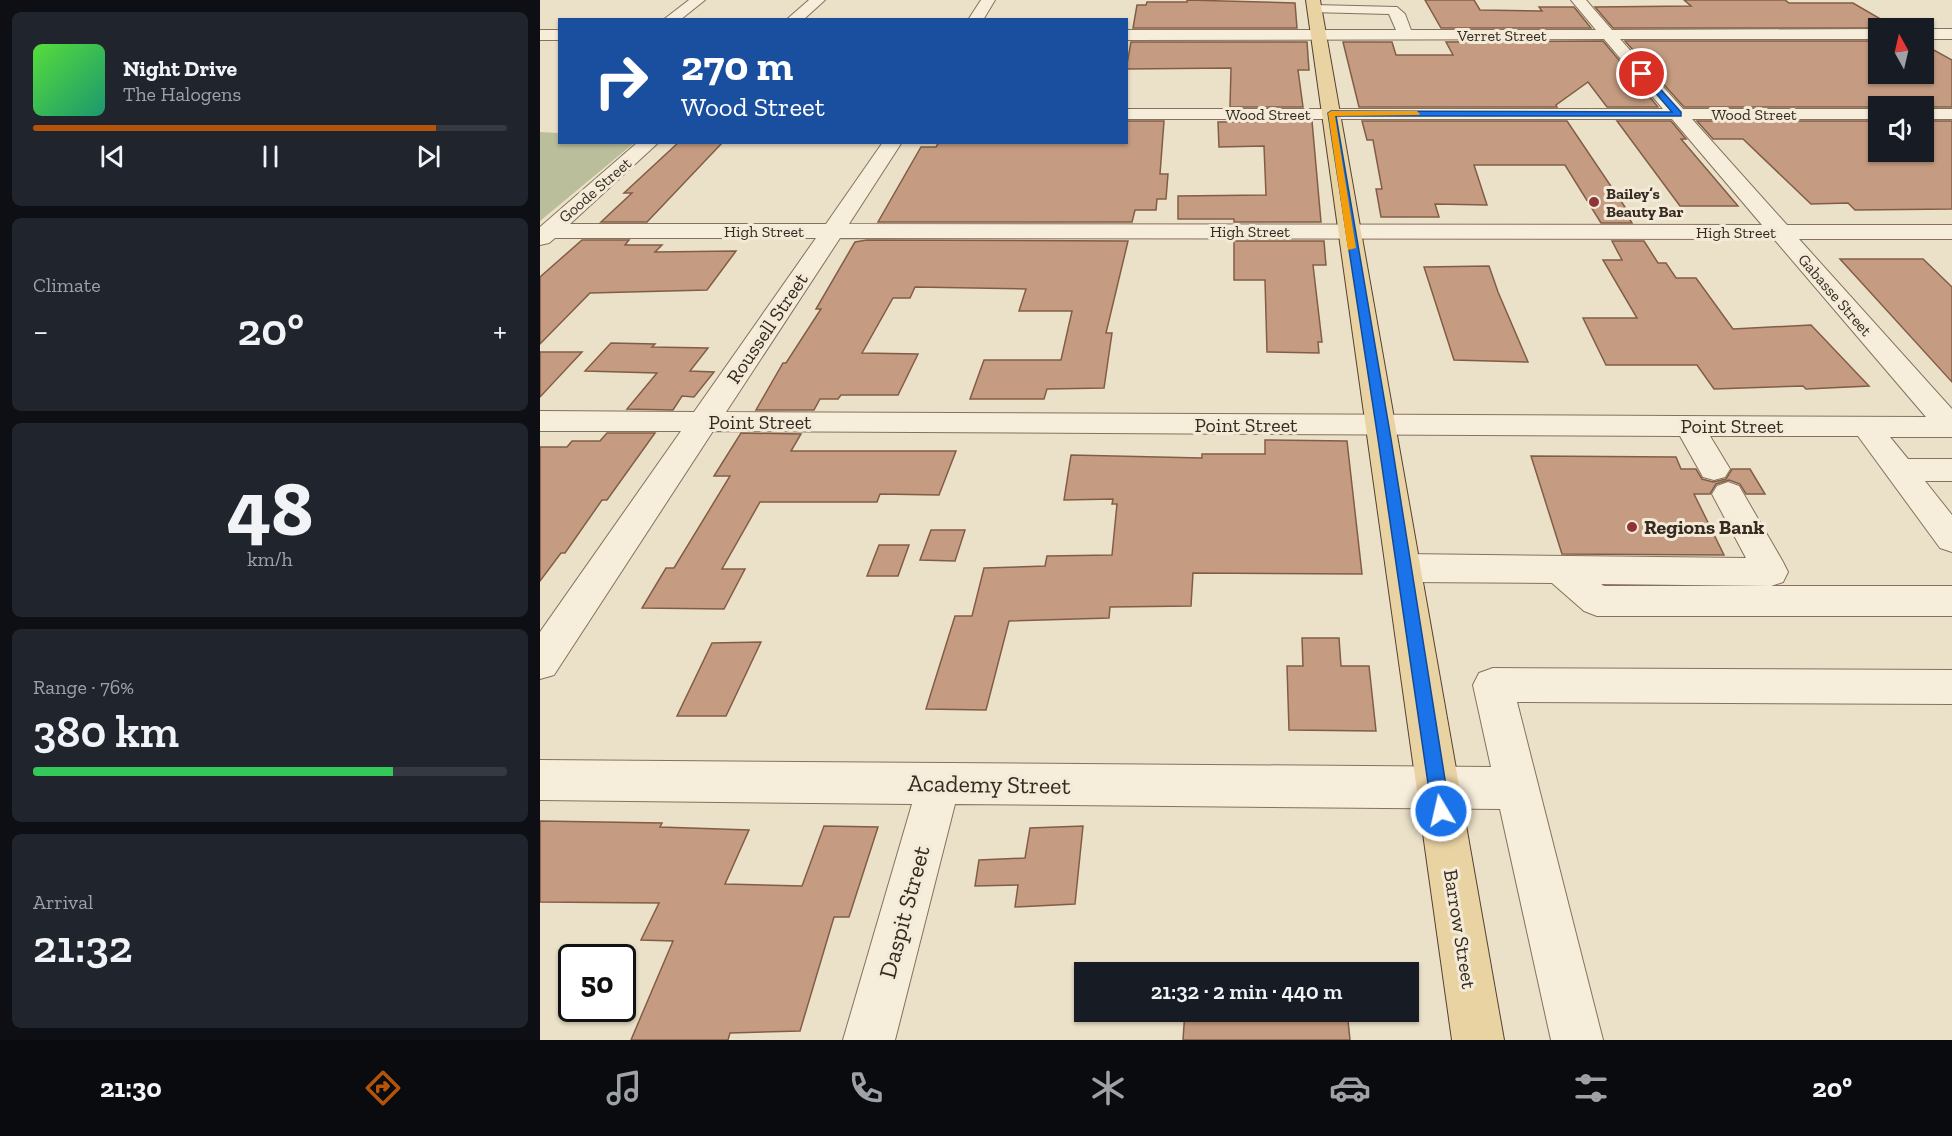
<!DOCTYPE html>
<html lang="en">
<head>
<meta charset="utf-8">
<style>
  :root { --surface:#171b24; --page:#20242c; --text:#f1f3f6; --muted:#9ea1a6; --line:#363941; --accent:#b45309 }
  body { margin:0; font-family:"Zilla Slab",serif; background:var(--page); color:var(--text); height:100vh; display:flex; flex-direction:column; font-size:22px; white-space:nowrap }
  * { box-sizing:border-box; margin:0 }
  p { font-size:20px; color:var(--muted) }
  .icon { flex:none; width:33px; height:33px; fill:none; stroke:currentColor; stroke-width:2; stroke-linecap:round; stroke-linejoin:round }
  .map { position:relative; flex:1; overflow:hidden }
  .drawer { display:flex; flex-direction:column; gap:12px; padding:12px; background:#0d0f14; width:540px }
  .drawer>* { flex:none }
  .banner { position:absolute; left:18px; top:18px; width:570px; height:126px; border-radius:0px; box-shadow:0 2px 4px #0004; background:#1a4fa0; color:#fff; overflow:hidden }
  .needle { width:39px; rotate:352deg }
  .buttons { position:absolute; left:1328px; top:18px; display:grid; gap:12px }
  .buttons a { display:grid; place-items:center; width:66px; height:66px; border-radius:0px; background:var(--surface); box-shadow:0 2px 4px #0004; font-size:30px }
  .speed { position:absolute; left:18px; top:944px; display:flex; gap:12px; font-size:30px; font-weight:700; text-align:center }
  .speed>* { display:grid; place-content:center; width:78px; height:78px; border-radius:50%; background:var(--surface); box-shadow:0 2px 4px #0004; line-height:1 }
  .speed .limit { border:3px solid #111; border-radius:9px; background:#fff; color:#111 }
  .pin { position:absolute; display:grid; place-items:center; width:51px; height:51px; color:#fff; margin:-26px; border:3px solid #fff; border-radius:50%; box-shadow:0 2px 6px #0007 }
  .me { position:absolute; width:66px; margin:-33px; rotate:351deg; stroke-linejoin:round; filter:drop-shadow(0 0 4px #0008) }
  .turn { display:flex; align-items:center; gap:21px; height:126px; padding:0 24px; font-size:27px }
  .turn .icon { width:78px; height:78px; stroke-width:2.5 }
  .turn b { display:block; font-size:42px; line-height:51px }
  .big { font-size:45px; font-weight:600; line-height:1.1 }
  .drawer .card { flex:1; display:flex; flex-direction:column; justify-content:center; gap:9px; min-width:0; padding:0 21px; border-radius:9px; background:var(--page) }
  .drawer .dial { align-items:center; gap:0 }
  .dial b { font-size:78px; line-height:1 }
  .song { display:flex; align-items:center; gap:18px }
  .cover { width:72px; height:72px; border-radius:9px; background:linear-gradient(135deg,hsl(110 70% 55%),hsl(160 70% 35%)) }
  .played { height:6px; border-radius:3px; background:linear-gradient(90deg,var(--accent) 85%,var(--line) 85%) }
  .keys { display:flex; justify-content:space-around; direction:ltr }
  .heat { display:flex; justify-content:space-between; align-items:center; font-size:33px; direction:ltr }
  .charge { height:9px; border-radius:4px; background:linear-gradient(90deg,#34c759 76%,var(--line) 0) }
  .trip { position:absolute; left:534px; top:962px; width:345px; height:60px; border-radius:0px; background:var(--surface); box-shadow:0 2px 4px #0004; font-weight:600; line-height:60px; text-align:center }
  .menu { display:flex; height:96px; justify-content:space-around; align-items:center; background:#090b0e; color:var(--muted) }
  .menu .icon { width:42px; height:42px }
  .menu .on { color:var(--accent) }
  .menu b { font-size:27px; color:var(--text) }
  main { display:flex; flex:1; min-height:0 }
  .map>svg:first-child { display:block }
  .cemetery { fill:#babe9b }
  .building { fill:#c59c81; stroke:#825d46; stroke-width:1.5 }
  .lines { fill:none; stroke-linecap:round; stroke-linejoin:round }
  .minor-casing { stroke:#85725e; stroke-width:2 }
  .major-casing { stroke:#534132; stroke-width:2 }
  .minor { fill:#f6edda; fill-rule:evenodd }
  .major { fill:#ead3a3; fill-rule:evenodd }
  .route { fill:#1a73e8; stroke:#114b97; stroke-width:1.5 }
  .slow { fill:#f59e0b }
  .poi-dot { fill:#8f3336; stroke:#f3ead7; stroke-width:2 }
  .labels { text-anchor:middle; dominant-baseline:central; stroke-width:6; stroke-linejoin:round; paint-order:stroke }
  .far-street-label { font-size:16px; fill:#372b21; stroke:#f3ead7 }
  .far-poi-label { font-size:16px; font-weight:bold; fill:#372b21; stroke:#f3ead7; text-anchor:start }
  .street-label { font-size:20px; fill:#372b21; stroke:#f3ead7 }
  .poi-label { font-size:20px; font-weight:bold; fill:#372b21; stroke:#f3ead7; text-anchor:start }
  .near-street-label { font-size:24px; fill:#372b21; stroke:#f3ead7 }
</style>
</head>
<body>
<main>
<section class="drawer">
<div class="card">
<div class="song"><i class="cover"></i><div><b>Night Drive</b><p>The Halogens</p></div></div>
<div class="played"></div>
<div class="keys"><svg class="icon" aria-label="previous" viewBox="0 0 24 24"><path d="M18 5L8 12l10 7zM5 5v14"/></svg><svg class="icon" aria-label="pause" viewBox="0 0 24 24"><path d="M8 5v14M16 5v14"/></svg><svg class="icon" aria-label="next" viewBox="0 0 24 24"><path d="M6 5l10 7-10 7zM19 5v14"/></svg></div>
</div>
<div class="card"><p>Climate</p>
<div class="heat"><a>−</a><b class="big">20°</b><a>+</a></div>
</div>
<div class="card dial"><b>48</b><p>km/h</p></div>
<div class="card"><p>Range · 76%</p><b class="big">380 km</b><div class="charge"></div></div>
<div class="card"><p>Arrival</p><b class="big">21:32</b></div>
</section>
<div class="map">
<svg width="1412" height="1040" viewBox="0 0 1412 1040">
  <rect width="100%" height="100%" fill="#ebe0c8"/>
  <path class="cemetery" d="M 0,132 L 19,133 L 20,142 L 94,143 L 0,221 Z"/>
  <g class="building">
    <path d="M 647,0 L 755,3 L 757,28 L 593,28 L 597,5 L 606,5 L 607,2 L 647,2 Z"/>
    <path d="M 885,0 L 934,0 L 940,10 L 1002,11 L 999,7 L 1034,7 L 1051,28 L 901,28 Z"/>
    <path d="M 1144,0 L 1245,0 L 1249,3 L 1313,3 L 1356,28 L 1073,28 L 1055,7 L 1151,6 Z"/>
    <path d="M 1063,41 L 1118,107 L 1067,107 L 1048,82 L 1016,105 L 1017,107 L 819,107 L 803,42 L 852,42 L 856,55 L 913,55 L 906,42 Z"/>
    <path d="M 1085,41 L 1338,41 L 1338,74 L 1383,74 L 1383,44 L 1412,60 L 1412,107 L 1144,107 Z"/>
    <path d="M 591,42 L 767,42 L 769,70 L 758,70 L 763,107 L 690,107 L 691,68 L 586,69 Z"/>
    <path d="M 586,121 L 624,121 L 620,174 L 628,174 L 626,199 L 617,199 L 616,210 L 595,210 L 592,222 L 338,222 L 381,147 L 396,147 L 399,142 L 586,142 Z"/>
    <path d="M 772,121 L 781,222 L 694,222 L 694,219 L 638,219 L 638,196 L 726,195 L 724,146 L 679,147 L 678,122 Z"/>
    <path d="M 822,121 L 1027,121 L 1089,213 L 1086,213 L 1092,223 L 1061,223 L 1025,165 L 934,165 L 947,205 L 895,204 L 899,217 L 841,217 L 836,189 L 842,189 L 833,140 L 827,140 Z"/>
    <path d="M 1077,121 L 1131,121 L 1146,139 L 1141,139 L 1198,206 L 1140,206 Z"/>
    <path d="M 1157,121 L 1338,121 L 1338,152 L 1383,152 L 1383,121 L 1412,121 L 1412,209 L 1315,210 L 1308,203 L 1271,204 L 1203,139 L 1173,139 Z"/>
    <path d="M 139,142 L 182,143 L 107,222 L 61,222 L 92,193 L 84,193 Z"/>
    <path d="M 42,240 L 89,240 L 85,245 L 122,245 L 115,252 L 196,251 L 167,290 L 50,293 L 0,344 L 0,277 Z"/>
    <path d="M 327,240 L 588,241 L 566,333 L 572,333 L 564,388 L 507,389 L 504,399 L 430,399 L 444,360 L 521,360 L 532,311 L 479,311 L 486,289 L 375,287 L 370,298 L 353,298 L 322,353 L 378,354 L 358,395 L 301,395 L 298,399 L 280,399 L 274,410 L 216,410 L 243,363 L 246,363 L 281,309 L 276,309 L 315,242 Z"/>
    <path d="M 694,241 L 784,241 L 786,265 L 773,265 L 782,342 L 778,342 L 779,353 L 727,352 L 725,280 L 694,280 Z"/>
    <path d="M 1072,241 L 1104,241 L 1118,263 L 1126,263 L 1136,278 L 1156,278 L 1193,329 L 1271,325 L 1329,386 L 1266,389 L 1263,386 L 1174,389 L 1157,365 L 1066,365 L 1043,318 L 1097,318 L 1063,260 L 1082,260 Z"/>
    <path d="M 1300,259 L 1383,259 L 1412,287 L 1412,382 Z"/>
    <path d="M 949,266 L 958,292 L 988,362 L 914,360 L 884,267 Z"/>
    <path d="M 71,343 L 115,344 L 112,347 L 168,348 L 150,371 L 174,372 L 154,397 L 142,396 L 133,410 L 87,409 L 117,373 L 45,371 Z"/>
    <path d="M 0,352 L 42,352 L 0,397 Z"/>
    <path d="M 67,433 L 115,433 L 67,500 L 62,500 L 25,553 L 21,553 L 0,581 L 0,447 L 27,447 L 32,441 L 60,441 Z"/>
    <path d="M 201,433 L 261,434 L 251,451 L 416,451 L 399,495 L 340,494 L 337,502 L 220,502 L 182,569 L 205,569 L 184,609 L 102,608 L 126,568 L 134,568 L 190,476 L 174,476 Z"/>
    <path d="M 725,440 L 807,441 L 822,574 L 653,573 L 651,606 L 570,607 L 569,618 L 469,621 L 446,710 L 386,709 L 415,616 L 432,616 L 444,568 L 505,566 L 507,556 L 572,555 L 577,504 L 572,504 L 573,499 L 524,500 L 531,455 L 662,458 L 662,454 L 725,454 Z"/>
    <path d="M 991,456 L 1136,457 L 1141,469 L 1156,469 L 1162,479 L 1173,482 L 1186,479 L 1192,469 L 1210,469 L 1225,494 L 1206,494 L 1200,484 L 1189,480 L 1176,484 L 1170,494 L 1154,494 L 1184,555 L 1022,554 Z"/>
    <path d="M 391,530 L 425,530 L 415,561 L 380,560 Z"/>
    <path d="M 339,545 L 369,545 L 358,576 L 327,576 Z"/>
    <path d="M 762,638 L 799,638 L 801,666 L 829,666 L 836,731 L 749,730 L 747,666 L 763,666 Z"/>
    <path d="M 221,642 L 186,716 L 137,716 L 172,643 Z"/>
    <path d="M 0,821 L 122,823 L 120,827 L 209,830 L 185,884 L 262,886 L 284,826 L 338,827 L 309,917 L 294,917 L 260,1031 L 190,1033 L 188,1040 L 91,1040 L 133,941 L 101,940 L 119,903 L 0,902 Z"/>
    <path d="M 543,826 L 535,904 L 475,907 L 478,885 L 435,886 L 439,860 L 485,858 L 490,828 Z"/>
    <path d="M 645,1011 L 807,1011 L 810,1040 L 643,1040 Z"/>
  </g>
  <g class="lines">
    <g class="minor-casing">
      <g id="minor">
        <path d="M 149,0 L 165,0 L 140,20 L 123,20 Z"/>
        <path d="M 269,0 L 285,0 L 263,20 L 246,20 Z"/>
        <path d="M 441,0 L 455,0 L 443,20 L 428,20 Z"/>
        <path d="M 1031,0 L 1046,0 L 1072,30 L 1338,29 L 1338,39 L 1080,39 L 1143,109 L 1338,109 L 1338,119 L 1152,119 L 1247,225 L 1412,225 L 1412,239 L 1259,239 L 1412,409 L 1412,437 L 1350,437 L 1368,459 L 1412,459 L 1412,481 L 1385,481 L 1412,515 L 1412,552 L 1400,548 L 1318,436 L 1170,436 L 1190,469 L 1185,477 L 1174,480 L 1163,477 L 1140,436 L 173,431 L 14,675 L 0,679 L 0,632 L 141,431 L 0,431 L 0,411 L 154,412 L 276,238 L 15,238 L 9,243 L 0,245 L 0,227 L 98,142 L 119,142 L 30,224 L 286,224 L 343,142 L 362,142 L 309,224 L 1222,225 L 1132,119 L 586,119 L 586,109 L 1123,109 L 1064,39 L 586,40 L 586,30 L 856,30 L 849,14 L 770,12 L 768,9 L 770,6 L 775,5 L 857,7 L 865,14 L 871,30 L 1056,30 ZM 300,238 L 1234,239 L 1386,417 L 186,412 Z"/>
        <rect x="1383" y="29" width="29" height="10"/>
        <rect x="0" y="30" width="20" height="10"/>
        <rect x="1383" y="109" width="29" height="10"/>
        <path d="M 1188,482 L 1199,486 L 1243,562 L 1248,572 L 1243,582 L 1231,586 L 1061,584 L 1064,586 L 1412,586 L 1412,616 L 1057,616 L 1044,611 L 1012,583 L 864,582 L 852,578 L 847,568 L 852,558 L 864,554 L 1206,558 L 1172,494 L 1177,486 Z"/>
        <path d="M 953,668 L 1412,670 L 1412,704 L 977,702 L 1063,1040 L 1011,1040 L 960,809 L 415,804 L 355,1040 L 303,1040 L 372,804 L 0,800 L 0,760 L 951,767 L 933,685 L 939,673 Z"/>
      </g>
    </g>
    <g class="major-casing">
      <path id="major" d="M 766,0 L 780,0 L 964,1040 L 912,1040 Z"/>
    </g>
    <use href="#minor" class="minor"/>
    <use href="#major" class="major"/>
  </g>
  <path class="route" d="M 1100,72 L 1105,72 L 1141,112 L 1141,116 L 796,116 L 851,439 L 910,811 L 908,817 L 901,820 L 895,817 L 892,811 L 838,439 L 788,113 L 791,111 L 1132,112 L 1100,75 Z"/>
  <path class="slow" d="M 877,111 L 880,114 L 879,115 L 795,116 L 816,248 L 808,250 L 788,113 L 791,111 Z"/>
  <g class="poi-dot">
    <circle cx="1054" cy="202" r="6"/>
    <circle cx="1092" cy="527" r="6"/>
  </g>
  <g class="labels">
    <g class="far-street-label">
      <text x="962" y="35">Verret Street</text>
      <text x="728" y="114">Wood Street</text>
      <text x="1214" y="114">Wood Street</text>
      <text transform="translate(55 190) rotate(-41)">Goode Street</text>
      <text x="224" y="231">High Street</text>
      <text x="710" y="231">High Street</text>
      <text x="1196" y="232">High Street</text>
      <text transform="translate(1295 295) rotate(49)">Gabasse Street</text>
    </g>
    <g class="far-poi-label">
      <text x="1066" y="193">Bailey’s<tspan x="1066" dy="18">Beauty Bar</tspan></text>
    </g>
    <g class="street-label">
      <text transform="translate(227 328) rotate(-56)">Roussell Street</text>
      <text x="220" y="422">Point Street</text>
      <text x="706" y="425">Point Street</text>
      <text x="1192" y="426">Point Street</text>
      <text transform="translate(920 929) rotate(81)">Barrow Street</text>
    </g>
    <g class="poi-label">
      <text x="1104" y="527">Regions Bank</text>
    </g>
    <g class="near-street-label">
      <text transform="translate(449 784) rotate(1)">Academy Street</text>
      <text transform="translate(364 912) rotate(-75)">Daspit Street</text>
    </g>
  </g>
</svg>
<div class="buttons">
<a><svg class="needle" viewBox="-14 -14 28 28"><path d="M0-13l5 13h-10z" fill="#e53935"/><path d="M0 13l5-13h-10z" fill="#9ea1a6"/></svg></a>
<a><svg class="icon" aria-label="sound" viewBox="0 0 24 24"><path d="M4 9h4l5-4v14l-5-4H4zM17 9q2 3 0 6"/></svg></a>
</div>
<div class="speed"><div class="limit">50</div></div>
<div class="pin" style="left:1102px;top:74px;background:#d93025"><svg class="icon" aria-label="arrive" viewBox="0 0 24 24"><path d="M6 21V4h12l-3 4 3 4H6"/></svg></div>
<svg class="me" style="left:901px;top:811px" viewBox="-20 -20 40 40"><circle r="17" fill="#1a73e8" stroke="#fff" stroke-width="3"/><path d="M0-11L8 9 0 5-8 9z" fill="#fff"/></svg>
<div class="trip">21:32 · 2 min · 440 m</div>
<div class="banner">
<div class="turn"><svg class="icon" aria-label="right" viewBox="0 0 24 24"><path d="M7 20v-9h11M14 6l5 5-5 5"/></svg><div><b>270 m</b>Wood Street</div></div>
</div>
</div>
</main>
<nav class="menu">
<b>21:30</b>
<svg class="icon on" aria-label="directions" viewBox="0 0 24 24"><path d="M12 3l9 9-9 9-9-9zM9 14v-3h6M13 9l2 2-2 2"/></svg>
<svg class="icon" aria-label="music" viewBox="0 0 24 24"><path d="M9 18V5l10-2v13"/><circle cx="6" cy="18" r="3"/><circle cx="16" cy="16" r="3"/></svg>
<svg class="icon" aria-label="phone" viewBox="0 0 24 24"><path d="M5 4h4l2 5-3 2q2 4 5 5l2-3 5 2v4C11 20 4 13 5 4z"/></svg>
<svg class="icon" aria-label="climate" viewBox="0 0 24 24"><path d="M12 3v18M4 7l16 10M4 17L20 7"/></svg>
<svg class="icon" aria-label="car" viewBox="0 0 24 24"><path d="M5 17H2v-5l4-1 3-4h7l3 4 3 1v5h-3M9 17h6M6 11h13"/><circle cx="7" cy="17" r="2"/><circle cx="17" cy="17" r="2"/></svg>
<svg class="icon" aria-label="filters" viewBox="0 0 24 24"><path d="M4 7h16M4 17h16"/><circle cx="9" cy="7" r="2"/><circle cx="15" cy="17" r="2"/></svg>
<b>20°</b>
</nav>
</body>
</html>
